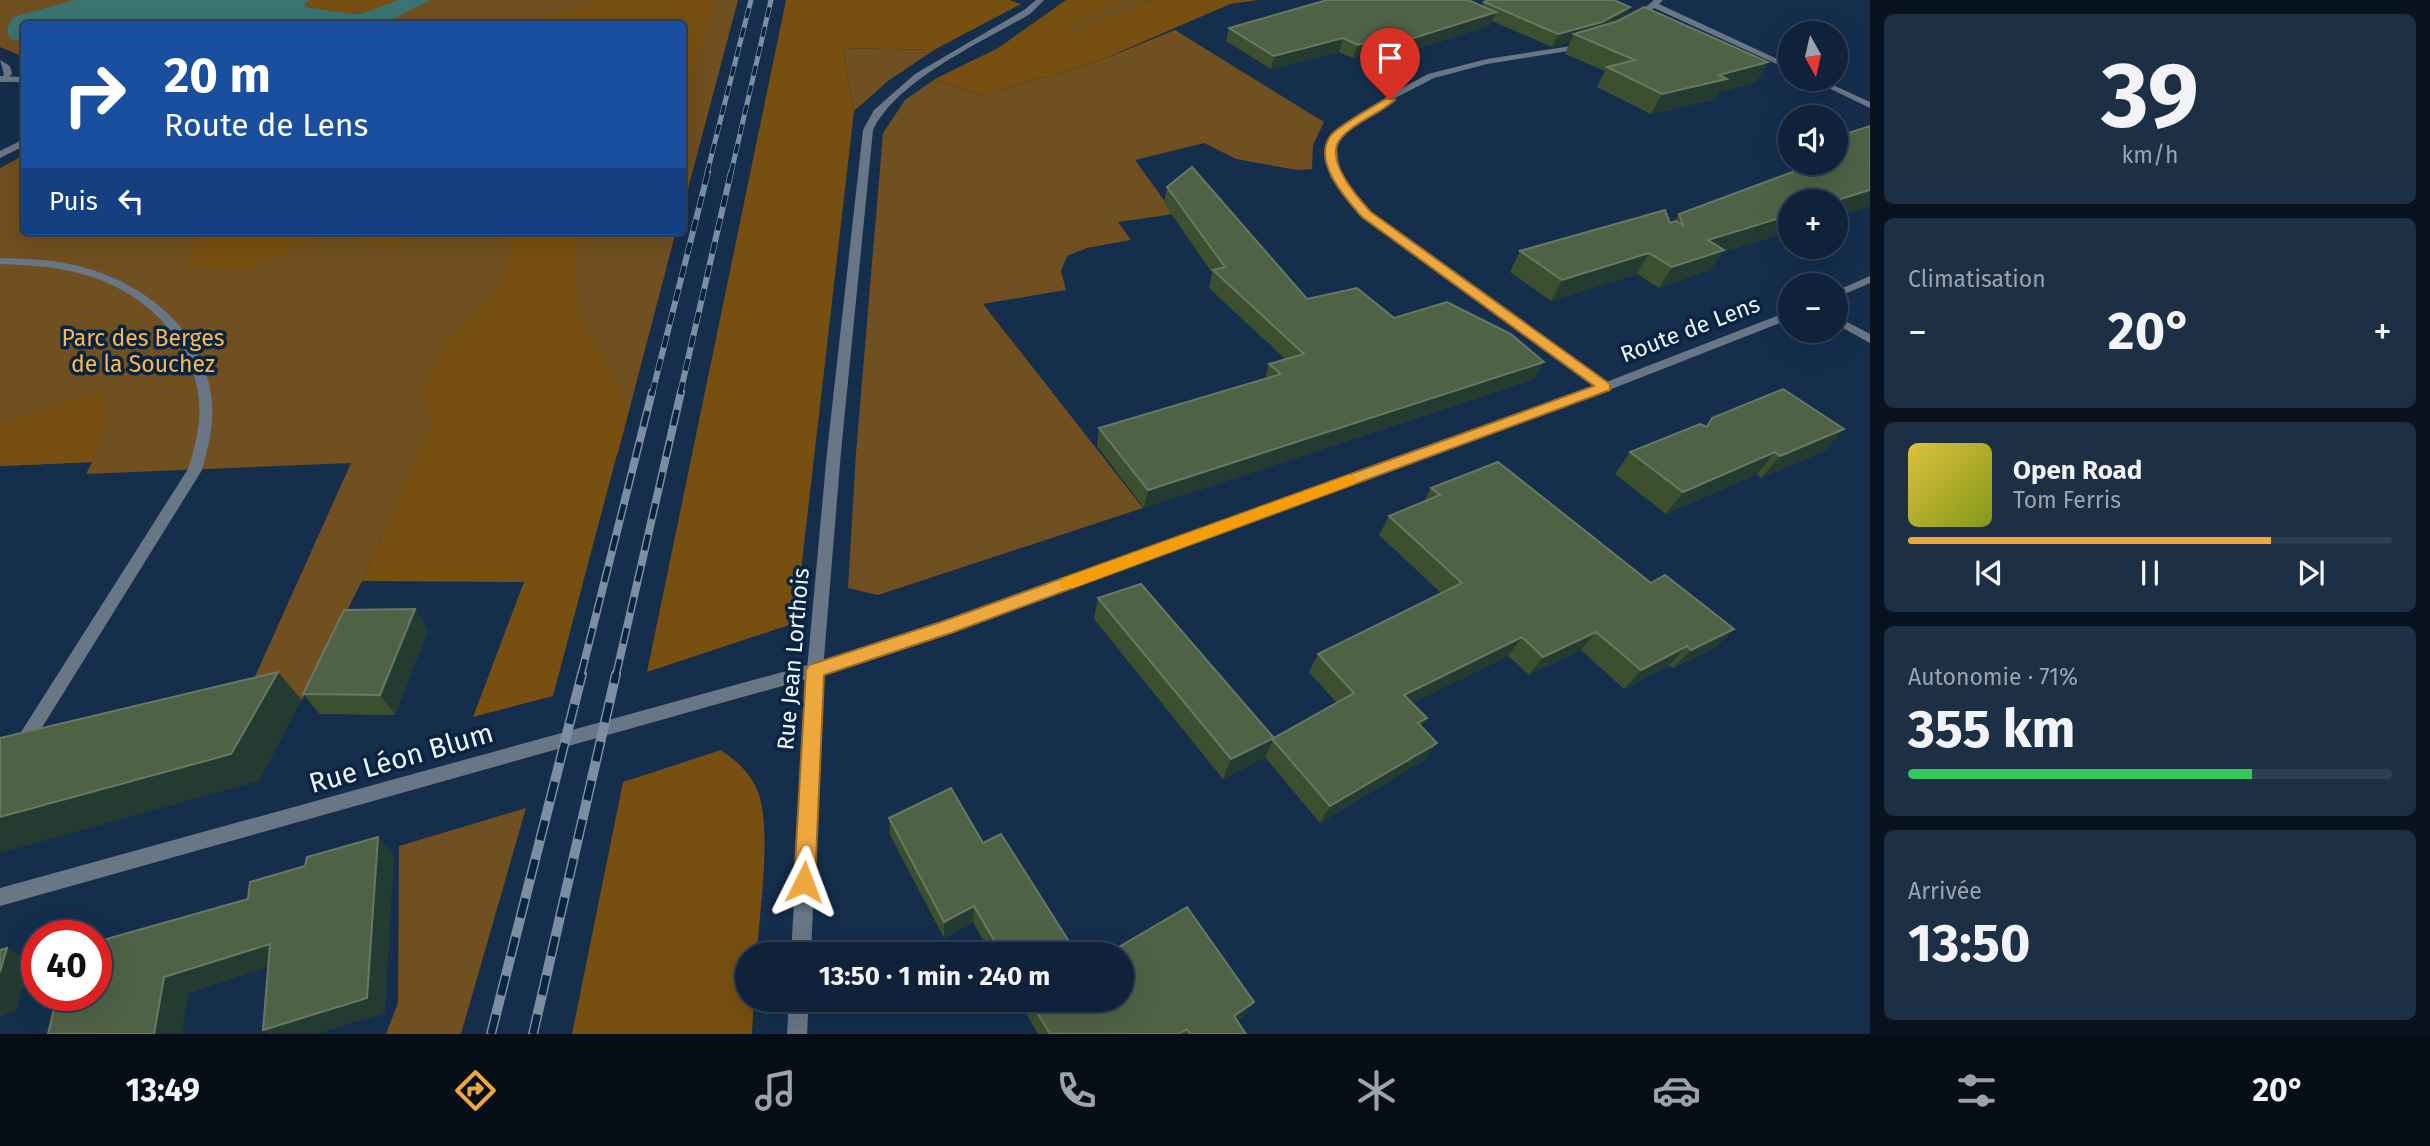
<!DOCTYPE html>
<html lang="fr">
<head>
<meta charset="utf-8">
<style>
  :root { --surface:#0f2239; --page:#1d2f44; --text:#f1f3f6; --muted:#9ba4ae; --line:#2f3f53; --accent:#eea73d }
  body { margin:0; font-family:"Fira Sans",sans-serif; background:var(--page); color:var(--text); height:100vh; display:flex; flex-direction:column; font-size:26px; white-space:nowrap }
  * { box-sizing:border-box; margin:0 }
  p { font-size:23px; color:var(--muted) }
  .icon { flex:none; width:38px; height:38px; fill:none; stroke:currentColor; stroke-width:2; stroke-linecap:round; stroke-linejoin:round }
  .map { position:relative; flex:1; overflow:hidden }
  .details { display:flex; flex-direction:column; gap:14px; padding:14px; background:#08131f; width:560px }
  .details>* { flex:none }
  .banner { position:absolute; left:21px; top:21px; width:665px; height:214px; border-radius:7px; box-shadow:0 7px 28px #0002,0 0 0 2px var(--line); background:#1a4fa0; color:#fff; overflow:hidden }
  .needle { width:46px; rotate:172deg }
  .controls { position:absolute; left:1778px; top:21px; display:grid; gap:14px }
  .controls a { display:grid; place-items:center; width:70px; height:70px; border-radius:50%; background:var(--surface); box-shadow:0 7px 28px #0002,0 0 0 2px var(--line); font-size:35px }
  .speed { position:absolute; left:21px; top:920px; display:flex; gap:14px; font-size:35px; font-weight:700; text-align:center }
  .speed>* { display:grid; place-content:center; width:91px; height:91px; border-radius:50%; background:var(--surface); box-shadow:0 7px 28px #0002,0 0 0 2px var(--line); line-height:1 }
  .speed .limit { border:10px solid #d22; background:#fff; color:#111 }
  .pin { position:absolute; display:grid; place-items:center; width:60px; height:60px; color:#fff; margin:-72px -30px; border-radius:50% 50% 50% 0; rotate:-45deg; box-shadow:0 0 7px #0007 }
  .pin .icon { rotate:45deg }
  .me { position:absolute; width:77px; margin:-38px; rotate:3deg; stroke-linejoin:round; filter:drop-shadow(0 0 5px #0008) }
  .turn { display:flex; align-items:center; gap:24px; height:147px; padding:0 28px; font-size:32px }
  .turn .icon { width:91px; height:91px; stroke-width:2.5 }
  .turn b { display:block; font-size:49px; line-height:60px }
  .then { display:flex; align-items:center; height:66px; padding:0 28px; background:#0003; gap:14px; font-size:26px }
  .big { font-size:52px; font-weight:700; line-height:1.1 }
  .details .tile { flex:1; display:flex; flex-direction:column; justify-content:center; gap:10px; min-width:0; padding:0 24px; border-radius:10px; background:var(--page) }
  .details .dial { align-items:center; gap:0 }
  .dial b { font-size:91px; line-height:1 }
  .song { display:flex; align-items:center; gap:21px }
  .cover { width:84px; height:84px; border-radius:10px; background:linear-gradient(135deg,hsl(50 70% 55%),hsl(70 70% 35%)) }
  .played { height:7px; border-radius:4px; background:linear-gradient(90deg,var(--accent) 75%,var(--line) 75%) }
  .keys { display:flex; justify-content:space-around; direction:ltr }
  .heat { display:flex; justify-content:space-between; align-items:center; font-size:38px; direction:ltr }
  .charge { height:10px; border-radius:5px; background:linear-gradient(90deg,#34c759 71%,var(--line) 0) }
  .trip { position:absolute; left:735px; top:942px; width:399px; height:70px; border-radius:35px; background:var(--surface); box-shadow:0 7px 28px #0002,0 0 0 2px var(--line); font-weight:700; line-height:70px; text-align:center }
  .tab-bar { display:flex; height:112px; justify-content:space-around; align-items:center; background:#060e17; color:var(--muted) }
  .tab-bar .icon { width:49px; height:49px }
  .tab-bar .selected { color:var(--accent) }
  .tab-bar b { font-size:32px; color:var(--text) }
  main { display:flex; flex:1; min-height:0 }
  .map>svg:first-child { display:block }
  .green { fill:#704f20 }
  .forest { fill:#774f11 }
  .water { fill:#3b7473 }
  .lines { fill:none; stroke-linecap:round; stroke-linejoin:round }
  .service { fill:#697685; fill-rule:evenodd }
  .minor { fill:#697685; fill-rule:evenodd }
  .tertiary { fill:#697685; fill-rule:evenodd }
  .rail-far3-casing { stroke:#7d8ea1; stroke-width:5 }
  .rail-far2-casing { stroke:#7d8ea1; stroke-width:6 }
  .rail-far1-casing { stroke:#7d8ea1; stroke-width:8 }
  .rail-casing { stroke:#7d8ea1; stroke-width:10 }
  .rail-far3 { stroke:#092441; stroke-width:3.5; stroke-dasharray:10; stroke-linecap:butt }
  .rail-far2 { stroke:#092441; stroke-width:4.5; stroke-dasharray:12; stroke-linecap:butt }
  .rail-far1 { stroke:#092441; stroke-width:5; stroke-dasharray:16; stroke-linecap:butt }
  .rail { stroke:#092441; stroke-width:7; stroke-dasharray:20; stroke-linecap:butt }
  .wall { fill:#3c502f }
  .shaded-wall { fill:#243b32 }
  .building { fill:#4f6246; stroke:#687962; stroke-width:2 }
  .route { fill:#eea73d; stroke:#9b6d28; stroke-width:2 }
  .slow { fill:#f59e0b }
  .labels { text-anchor:middle; dominant-baseline:central; stroke-width:7; stroke-linejoin:round; paint-order:stroke }
  .street-label { font-size:23px; fill:#eef5fd; stroke:#092441 }
  .park-label { font-size:23px; fill:#feb64d; stroke:#092441 }
  .near-street-label { font-size:28px; fill:#eef5fd; stroke:#092441 }
</style>
</head>
<body>
<main>
<div class="map">
<svg width="1870" height="1034" viewBox="0 0 1870 1034">
  <rect width="100%" height="100%" fill="#142e4c"/>
  <g class="green">
    <path d="M 0,0 L 738,0 L 683,208 L 682,24 L 24,24 L 24,57 L 0,47 Z"/>
    <path d="M 1121,0 L 1150,0 L 1075,34 L 1062,30 Z"/>
    <path d="M 1175,30 L 1324,122 L 1313,145 L 1312,169 L 1297,170 L 1236,159 L 1204,143 L 1135,160 L 1174,214 L 1118,222 L 1131,240 L 1087,248 L 1067,256 L 1061,271 L 1066,290 L 983,304 L 1143,508 L 878,595 L 848,588 L 856,453 L 883,133 L 905,100 L 935,79 L 982,95 L 1094,63 Z"/>
    <path d="M 843,48 L 934,50 L 888,81 L 854,111 Z"/>
    <path d="M 24,155 L 24,231 L 676,231 L 618,453 L 416,460 L 362,581 L 302,700 L 248,692 L 351,463 L 86,474 L 92,462 L 0,466 L 0,168 Z"/>
    <path d="M 526,808 L 461,1034 L 386,1034 L 398,1003 L 399,846 Z"/>
  </g>
  <g class="forest">
    <path d="M 310,0 L 399,0 C 359,15 347,15 305,7 L 305,3 Z"/>
    <path d="M 599,0 L 713,0 L 714,8 L 683,98 L 682,24 L 526,24 L 582,8 Z"/>
    <path d="M 786,0 L 1009,0 L 1021,4 L 934,50 L 843,48 L 854,111 L 795,623 L 647,672 Z"/>
    <path d="M 1066,0 L 1121,0 L 1063,30 L 1075,33 L 1150,0 L 1258,0 L 1230,4 L 1094,63 L 982,95 L 935,79 L 998,48 Z"/>
    <path d="M 202,231 L 409,231 L 397,247 L 332,233 L 248,269 L 183,266 Z"/>
    <path d="M 489,231 L 583,231 L 575,248 L 578,311 L 629,409 L 553,696 L 473,717 L 524,582 L 362,581 L 432,423 L 420,391 L 446,342 L 496,289 L 514,248 Z"/>
    <path d="M 99,391 L 108,417 L 93,462 L 0,466 L 0,423 Z"/>
    <path d="M 721,750 C 735,760 747,770 755,785 C 774,820 759,913 757,954 L 747,954 L 747,999 L 754,999 L 752,1034 L 572,1034 L 623,782 Z"/>
  </g>
  <path class="water" d="M 75,0 L 310,0 L 305,3 L 305,7 L 351,14 L 361,14 L 399,0 L 430,0 L 393,19 L 374,24 L 24,24 L 24,42 L 10,39 L 7,29 L 13,17 Z"/>
  <g class="lines">
    <g class="service">
      <path d="M 1036,0 L 1044,0 L 1030,14 C 982,42 897,80 873,130 L 841,452 L 834,457 L 829,455 L 827,452 L 863,130 L 874,110 L 915,74 L 1024,10 Z"/>
      <path d="M 0,60 L 10,66 L 12,74 L 3,82 L 0,81 L 4,74 Z"/>
      <path d="M 0,258 C 25,259 50,259 74,265 C 141,280 206,329 212,402 C 214,425 208,448 202,470 L 28,750 L 22,752 L 16,750 L 14,745 L 16,740 L 188,469 C 195,447 201,425 199,401 C 194,335 137,286 74,272 C 50,266 25,265 0,264 Z"/>
    </g>
    <g class="minor">
      <path d="M 1654,0 L 1663,0 L 1659,4 L 1790,65 L 1790,70 L 1654,8 L 1639,22 L 1633,22 L 1633,18 Z"/>
      <path d="M 1584,44 L 1587,44 L 1587,48 L 1487,64 L 1434,78 L 1397,97 L 1340,137 L 1337,149 L 1340,176 L 1370,212 L 1609,384 L 1611,387 L 1605,391 L 1362,216 L 1330,176 L 1327,149 L 1333,134 L 1391,94 L 1428,74 L 1487,59 Z"/>
      <path d="M 0,76 L 24,77 L 24,82 L 0,82 Z"/>
      <path d="M 1810,79 L 1820,79 L 1870,102 L 1870,108 Z"/>
      <path d="M 24,139 L 24,146 L 0,158 L 0,151 Z"/>
      <path d="M 1836,316 L 1870,334 L 1870,343 L 1836,324 Z"/>
      <path d="M 834,447 L 841,452 L 823,670 L 821,675 L 815,677 L 809,675 L 807,670 L 827,452 Z"/>
    </g>
    <g class="tertiary">
      <path d="M 1870,276 L 1870,283 L 1836,298 L 1836,291 Z"/>
      <path d="M 1790,311 L 1790,319 L 1609,390 L 950,632 L 823,674 L 811,954 L 791,954 L 807,679 L 0,906 L 0,888 L 815,663 L 942,623 L 1601,384 Z"/>
      <path d="M 789,999 L 809,999 L 807,1034 L 787,1034 Z"/>
    </g>
    <g class="rail-far3-casing">
      <g id="rail-far3">
        <path d="M 707,173 L 751,0"/>
        <path d="M 731,173 L 771,0"/>
      </g>
    </g>
    <g class="rail-far2-casing">
      <g id="rail-far2">
        <path d="M 652,394 L 708,172"/>
        <path d="M 680,394 L 731,172"/>
      </g>
    </g>
    <g class="rail-far1-casing">
      <g id="rail-far1">
        <path d="M 581,675 L 652,392"/>
        <path d="M 616,675 L 681,392"/>
      </g>
    </g>
    <g class="rail-casing">
      <g id="rail">
        <path d="M 491,1034 L 582,674"/>
        <path d="M 533,1034 L 616,674"/>
      </g>
    </g>
    <use href="#rail-far3" class="rail-far3"/>
    <use href="#rail-far2" class="rail-far2"/>
    <use href="#rail-far1" class="rail-far1"/>
    <use href="#rail" class="rail"/>
  </g>
  <g class="wall">
    <path d="M 1484,2 L 1625,17 L 1768,62 L 1756,82 L 1719,92 L 1715,99 L 1651,114 L 1597,87 L 1605,71 L 1565,54 L 1570,42 L 1552,47 L 1492,21 L 1490,25 L 1381,61 L 1373,61 L 1363,56 L 1353,58 L 1339,52 L 1271,69 L 1226,41 L 1229,28 L 1482,6 Z"/>
    <path d="M 1870,126 L 1870,206 L 1836,216 L 1790,201 L 1790,231 L 1723,252 L 1710,270 L 1659,288 L 1637,274 L 1551,301 L 1510,272 L 1520,251 L 1670,223 L 1674,222 L 1679,214 L 1814,164 L 1813,163 L 1836,163 L 1836,137 Z"/>
    <path d="M 1167,187 L 1307,299 L 1394,318 L 1534,379 L 1144,508 L 1097,446 L 1099,428 L 1265,379 L 1269,364 L 1285,359 L 1209,288 L 1212,273 L 1164,203 Z"/>
    <path d="M 1712,418 L 1844,429 L 1824,451 L 1761,478 L 1757,474 L 1666,514 L 1615,474 L 1630,452 L 1706,427 Z"/>
    <path d="M 1431,488 L 1716,647 L 1673,668 L 1669,665 L 1624,689 L 1581,650 L 1529,675 L 1508,656 L 1412,703 L 1427,718 L 1421,727 L 1437,743 L 1424,760 L 1320,823 L 1265,757 L 1223,779 L 1094,619 L 1098,598 L 1274,738 L 1337,703 L 1309,672 L 1318,654 L 1441,593 L 1379,535 L 1389,516 L 1424,502 Z"/>
    <path d="M 415,609 L 428,630 L 395,715 L 320,714 L 303,694 Z"/>
    <path d="M 889,818 L 983,843 L 1077,954 L 991,954 L 973,922 L 944,938 L 890,835 Z"/>
    <path d="M 1018,999 L 1122,999 L 1254,1002 L 1244,1016 L 1237,1021 L 1246,1034 L 1038,1034 Z"/>
  </g>
  <g class="shaded-wall">
    <path d="M 1630,7 L 1624,20 L 1574,34 L 1570,42 L 1552,47 L 1558,34 Z"/>
    <path d="M 1496,12 L 1490,25 L 1381,61 L 1385,47 Z"/>
    <path d="M 1343,38 L 1339,52 L 1271,69 L 1274,56 Z"/>
    <path d="M 1367,42 L 1363,56 L 1353,58 L 1358,45 Z"/>
    <path d="M 1768,62 L 1756,82 L 1719,92 L 1715,99 L 1651,114 L 1662,94 L 1719,75 Z"/>
    <path d="M 1870,190 L 1870,206 L 1836,216 L 1836,201 Z"/>
    <path d="M 1790,215 L 1790,231 L 1723,252 L 1710,270 L 1659,288 L 1672,267 L 1708,240 Z"/>
    <path d="M 1649,253 L 1637,274 L 1551,301 L 1562,280 Z"/>
    <path d="M 1544,362 L 1534,379 L 1144,508 L 1148,490 Z"/>
    <path d="M 1844,429 L 1824,451 L 1761,478 L 1780,456 Z"/>
    <path d="M 1775,452 L 1757,474 L 1666,514 L 1683,492 Z"/>
    <path d="M 415,609 L 428,630 L 395,715 L 380,695 Z"/>
    <path d="M 1734,629 L 1716,647 L 1673,668 L 1691,650 Z"/>
    <path d="M 1596,632 L 1581,650 L 1529,675 L 1543,657 Z"/>
    <path d="M 1522,637 L 1508,656 L 1393,713 L 1404,695 Z"/>
    <path d="M 1687,646 L 1669,665 L 1624,689 L 1641,670 Z"/>
    <path d="M 278,672 L 302,700 L 259,781 L 0,853 L 0,817 Z"/>
    <path d="M 1427,718 L 1415,736 L 1418,723 Z"/>
    <path d="M 1274,738 L 1265,757 L 1223,779 L 1231,759 Z"/>
    <path d="M 1437,743 L 1424,760 L 1320,823 L 1330,806 Z"/>
    <path d="M 378,837 L 394,855 L 385,1013 L 317,1034 L 270,1034 L 263,1030 Z"/>
    <path d="M 974,906 L 973,922 L 944,938 L 944,922 Z"/>
    <path d="M 270,944 L 291,960 L 189,993 L 182,1034 L 154,1034 L 164,977 Z"/>
    <path d="M 7,948 L 30,960 L 16,1011 L 0,1016 L 0,972 Z"/>
    <path d="M 1254,1002 L 1244,1016 L 1225,1029 L 1234,1016 Z"/>
  </g>
  <g class="building">
    <path d="M 1327,0 L 1468,0 L 1496,12 L 1385,47 L 1377,47 L 1367,42 L 1358,45 L 1343,38 L 1274,56 L 1229,28 Z"/>
    <path d="M 1488,0 L 1614,0 L 1630,7 L 1602,22 L 1558,34 L 1484,2 Z"/>
    <path d="M 1644,7 L 1768,62 L 1719,75 L 1727,79 L 1662,94 L 1607,67 L 1635,60 L 1574,34 L 1618,21 Z"/>
    <path d="M 1870,126 L 1870,190 L 1834,201 L 1790,201 L 1790,215 L 1708,240 L 1724,250 L 1672,267 L 1649,253 L 1562,280 L 1520,251 L 1665,210 L 1670,223 L 1676,221 L 1683,225 L 1679,214 L 1817,163 L 1836,163 L 1836,156 L 1845,152 L 1836,148 L 1836,137 Z"/>
    <path d="M 1192,167 L 1307,299 L 1357,288 L 1394,318 L 1447,302 L 1511,334 L 1544,362 L 1148,490 L 1099,428 L 1281,374 L 1269,364 L 1304,354 L 1213,270 L 1225,267 L 1167,187 Z"/>
    <path d="M 1783,389 L 1844,429 L 1780,456 L 1775,452 L 1683,492 L 1630,452 L 1700,424 L 1707,427 L 1712,418 Z"/>
    <path d="M 1498,462 L 1651,583 L 1665,575 L 1734,629 L 1691,650 L 1687,646 L 1641,670 L 1596,632 L 1543,657 L 1522,637 L 1404,695 L 1427,718 L 1418,723 L 1437,743 L 1330,806 L 1273,740 L 1274,738 L 1354,693 L 1318,654 L 1462,583 L 1389,516 L 1440,495 L 1431,488 Z"/>
    <path d="M 1141,584 L 1274,738 L 1231,759 L 1098,598 Z"/>
    <path d="M 415,609 L 380,695 L 303,694 L 344,610 Z"/>
    <path d="M 278,672 L 231,754 L 0,817 L 0,738 Z"/>
    <path d="M 951,788 L 983,843 L 1001,834 L 1077,954 L 1002,954 L 974,906 L 944,922 L 889,818 Z"/>
    <path d="M 378,837 L 367,998 L 263,1030 L 270,944 L 164,977 L 154,1034 L 48,1034 L 57,996 L 96,996 L 96,942 L 248,899 L 250,882 L 305,866 L 307,857 Z"/>
    <path d="M 1187,907 L 1254,1002 L 1234,1016 L 1246,1034 L 1190,1034 L 1187,1029 L 1178,1034 L 1050,1034 L 1029,999 L 1122,999 L 1122,954 L 1107,954 Z"/>
    <path d="M 7,948 L 0,972 L 0,950 Z"/>
  </g>
  <path class="route" d="M 1387,98 L 1395,100 C 1380,114 1356,121 1342,137 C 1322,158 1357,197 1371,212 L 1610,384 L 1610,390 L 951,633 L 824,675 L 815,882 L 812,889 L 804,892 L 797,889 L 794,882 L 806,670 L 809,665 L 941,622 L 1594,386 L 1362,217 C 1346,199 1311,161 1331,135 C 1340,125 1374,106 1387,98 Z"/>
  <path class="slow" d="M 1349,475 L 1354,476 L 1357,480 L 1354,484 L 1073,588 L 1061,588 L 1059,584 L 1061,579 Z"/>
  <g class="labels">
    <g class="street-label">
      <text transform="translate(1690 329) rotate(-21)">Route de Lens</text>
      <text transform="translate(793 659) rotate(-85)">Rue Jean Lorthois</text>
    </g>
    <g class="park-label">
      <text x="143" y="338">Parc des Berges<tspan x="143" dy="26">de la Souchez</tspan></text>
    </g>
    <g class="near-street-label">
      <text transform="translate(401 758) rotate(-16)">Rue Léon Blum</text>
    </g>
  </g>
</svg>
<div class="controls">
<a><svg class="needle" viewBox="-14 -14 28 28"><path d="M0-13l5 13h-10z" fill="#e53935"/><path d="M0 13l5-13h-10z" fill="#9ba4ae"/></svg></a>
<a><svg class="icon" aria-label="sound" viewBox="0 0 24 24"><path d="M4 9h4l5-4v14l-5-4H4zM17 9q2 3 0 6"/></svg></a>
<a>+</a>
<a>−</a>
</div>
<div class="speed"><div class="limit">40</div></div>
<div class="pin" style="left:1390px;top:100px;background:#d93025"><svg class="icon" aria-label="arrive" viewBox="0 0 24 24"><path d="M6 21V4h12l-3 4 3 4H6"/></svg></div>
<svg class="me" style="left:804px;top:882px" viewBox="-20 -20 40 40"><path d="M0-17L14 15 0 8-14 15z" fill="#eea73d" stroke="#fff" stroke-width="4"/></svg>
<div class="trip">13:50 · 1 min · 240 m</div>
<div class="banner">
<div class="turn"><svg class="icon" aria-label="right" viewBox="0 0 24 24"><path d="M7 20v-9h11M14 6l5 5-5 5"/></svg><div><b>20 m</b>Route de Lens</div></div>
<div class="then">Puis<svg class="icon" aria-label="left" viewBox="0 0 24 24"><path d="M17 20v-9H6M10 6l-5 5 5 5"/></svg></div>
</div>
</div>
<section class="details">
<div class="tile dial"><b>39</b><p>km/h</p></div>
<div class="tile"><p>Climatisation</p>
<div class="heat"><a>−</a><b class="big">20°</b><a>+</a></div>
</div>
<div class="tile">
<div class="song"><i class="cover"></i><div><b>Open Road</b><p>Tom Ferris</p></div></div>
<div class="played"></div>
<div class="keys"><svg class="icon" aria-label="previous" viewBox="0 0 24 24"><path d="M18 5L8 12l10 7zM5 5v14"/></svg><svg class="icon" aria-label="pause" viewBox="0 0 24 24"><path d="M8 5v14M16 5v14"/></svg><svg class="icon" aria-label="next" viewBox="0 0 24 24"><path d="M6 5l10 7-10 7zM19 5v14"/></svg></div>
</div>
<div class="tile"><p>Autonomie · 71%</p><b class="big">355 km</b><div class="charge"></div></div>
<div class="tile"><p>Arrivée</p><b class="big">13:50</b></div>
</section>
</main>
<nav class="tab-bar">
<b>13:49</b>
<svg class="icon selected" aria-label="directions" viewBox="0 0 24 24"><path d="M12 3l9 9-9 9-9-9zM9 14v-3h6M13 9l2 2-2 2"/></svg>
<svg class="icon" aria-label="music" viewBox="0 0 24 24"><path d="M9 18V5l10-2v13"/><circle cx="6" cy="18" r="3"/><circle cx="16" cy="16" r="3"/></svg>
<svg class="icon" aria-label="phone" viewBox="0 0 24 24"><path d="M5 4h4l2 5-3 2q2 4 5 5l2-3 5 2v4C11 20 4 13 5 4z"/></svg>
<svg class="icon" aria-label="climate" viewBox="0 0 24 24"><path d="M12 3v18M4 7l16 10M4 17L20 7"/></svg>
<svg class="icon" aria-label="car" viewBox="0 0 24 24"><path d="M5 17H2v-5l4-1 3-4h7l3 4 3 1v5h-3M9 17h6M6 11h13"/><circle cx="7" cy="17" r="2"/><circle cx="17" cy="17" r="2"/></svg>
<svg class="icon" aria-label="filters" viewBox="0 0 24 24"><path d="M4 7h16M4 17h16"/><circle cx="9" cy="7" r="2"/><circle cx="15" cy="17" r="2"/></svg>
<b>20°</b>
</nav>
</body>
</html>
